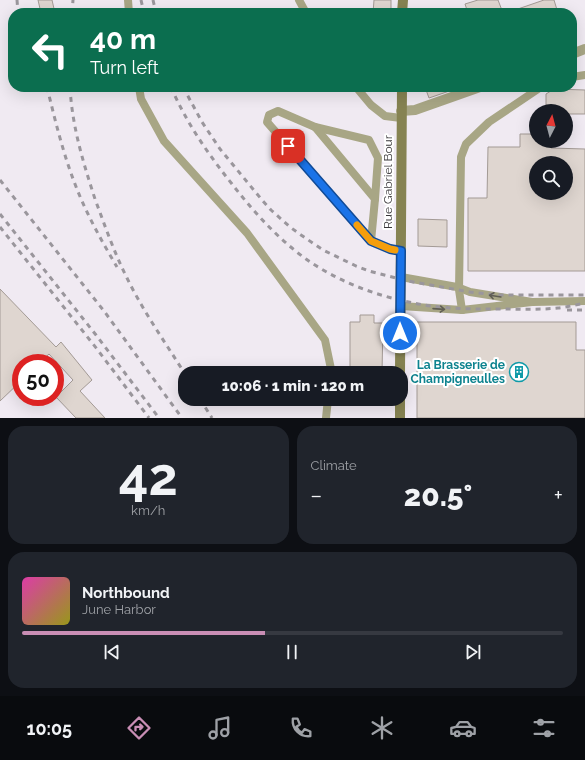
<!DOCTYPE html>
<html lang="en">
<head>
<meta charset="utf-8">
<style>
  :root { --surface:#171b24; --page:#20242c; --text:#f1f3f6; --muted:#9ea1a6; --line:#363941; --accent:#c98eb5 }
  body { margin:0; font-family:Raleway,sans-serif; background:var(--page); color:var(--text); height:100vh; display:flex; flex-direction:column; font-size:15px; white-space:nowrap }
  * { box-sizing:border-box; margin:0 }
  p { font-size:13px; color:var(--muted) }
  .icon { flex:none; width:22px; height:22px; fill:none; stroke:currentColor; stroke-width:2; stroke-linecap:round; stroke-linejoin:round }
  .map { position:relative; height:418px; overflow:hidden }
  .side { display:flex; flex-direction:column; gap:8px; padding:8px; background:#0d0f14; flex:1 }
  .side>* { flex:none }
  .hud { position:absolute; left:8px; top:8px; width:569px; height:84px; border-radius:16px; box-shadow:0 4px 16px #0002; background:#0b6e4f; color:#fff; overflow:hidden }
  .needle { width:26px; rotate:6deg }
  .buttons { position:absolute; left:529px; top:104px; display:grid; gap:8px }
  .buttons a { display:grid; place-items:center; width:44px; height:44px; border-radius:50%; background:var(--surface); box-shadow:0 4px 16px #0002; font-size:20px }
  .speed { position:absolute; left:12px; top:354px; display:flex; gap:8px; font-size:20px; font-weight:700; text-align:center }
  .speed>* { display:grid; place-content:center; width:52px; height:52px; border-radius:50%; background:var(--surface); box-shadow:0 4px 16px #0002; line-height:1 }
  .speed .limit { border:6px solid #d22; background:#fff; color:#111 }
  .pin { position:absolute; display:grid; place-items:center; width:34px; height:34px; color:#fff; margin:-17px; border-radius:8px; box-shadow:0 2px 6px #0006 }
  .me { position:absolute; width:44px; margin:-22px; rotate:0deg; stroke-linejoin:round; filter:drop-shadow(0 0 3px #0008) }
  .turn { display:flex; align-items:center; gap:14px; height:84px; padding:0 16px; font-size:18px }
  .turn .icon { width:52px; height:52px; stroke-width:2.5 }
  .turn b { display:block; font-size:28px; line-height:34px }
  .big { font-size:30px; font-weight:800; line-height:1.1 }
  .side .card { flex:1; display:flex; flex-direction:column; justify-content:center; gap:6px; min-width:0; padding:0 14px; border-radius:16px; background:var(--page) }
  .side .dial { align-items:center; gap:0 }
  .dial b { font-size:52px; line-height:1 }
  .song { display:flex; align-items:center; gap:12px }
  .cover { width:48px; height:48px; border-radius:6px; background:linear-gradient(135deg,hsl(320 70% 55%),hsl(60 70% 35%)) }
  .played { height:4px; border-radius:2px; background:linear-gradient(90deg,var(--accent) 45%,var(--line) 45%) }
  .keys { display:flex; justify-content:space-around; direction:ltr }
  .heat { display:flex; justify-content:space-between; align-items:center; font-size:22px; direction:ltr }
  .side .tiles { flex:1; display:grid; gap:8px; grid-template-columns:1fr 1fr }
  .card:last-child { grid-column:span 2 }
  .trip { position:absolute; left:178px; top:366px; width:230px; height:40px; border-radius:16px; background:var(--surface); box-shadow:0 4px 16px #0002; font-weight:800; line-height:40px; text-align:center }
  .dock { display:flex; height:64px; justify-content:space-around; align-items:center; background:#090b0e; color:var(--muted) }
  .dock .icon { width:28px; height:28px }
  .dock .current { color:var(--accent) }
  .dock b { font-size:18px; color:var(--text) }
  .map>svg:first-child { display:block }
  .building { fill:#dfd6d0; stroke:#a39a95; fill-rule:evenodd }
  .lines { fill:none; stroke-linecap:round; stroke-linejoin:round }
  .lane { stroke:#a8a685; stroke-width:8 }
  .street { stroke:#a8a685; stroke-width:10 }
  .secondary { stroke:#868352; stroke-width:10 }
  .rail { stroke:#9a969c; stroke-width:3; stroke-dasharray:5 5; stroke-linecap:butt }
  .oneway { stroke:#605e54 }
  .route-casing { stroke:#114b97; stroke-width:10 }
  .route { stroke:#1a73e8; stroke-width:7 }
  .slow { stroke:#f59e0b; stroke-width:7 }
  .labels { text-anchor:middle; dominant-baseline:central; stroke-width:4; stroke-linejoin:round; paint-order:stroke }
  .street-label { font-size:12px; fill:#39373a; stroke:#fff }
  .culture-label { font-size:12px; font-weight:bold; fill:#0d838f; stroke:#fff; text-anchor:end }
</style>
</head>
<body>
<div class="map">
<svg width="585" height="418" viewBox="0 0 585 418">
  <rect width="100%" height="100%" fill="#f0eaf2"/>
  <g class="building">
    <path d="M 38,0 L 52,0 L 55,13 L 41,13 Z"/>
    <path d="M 374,0 L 391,0 L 391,13 L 373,13 Z"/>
    <path d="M 478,0 L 498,0 L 503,13 L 468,13 L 465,4 Z"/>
    <path d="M 544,0 L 554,0 L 558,13 L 512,13 L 512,11 Z"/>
    <path d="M 425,87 L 461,87 L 429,98 Z"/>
    <path d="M 554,89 L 585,90 L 585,114 L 566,114 L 566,111 L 546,111 L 546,94 Z"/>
    <path d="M 520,134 L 536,134 L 536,141 L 551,141 L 551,148 L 585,149 L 585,271 L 468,271 L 468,198 L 487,198 L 488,147 L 520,147 ZM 536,163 L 566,163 L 566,193 L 536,193 Z"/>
    <path d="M 418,219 L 447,220 L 447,247 L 418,246 Z"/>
    <path d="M 0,289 L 56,347 L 61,342 L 92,380 L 80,391 L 105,418 L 76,418 L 56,397 L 73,380 L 49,354 L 39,363 L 21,363 L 21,381 L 0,401 Z"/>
    <path d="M 360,315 L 374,315 L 374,323 L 383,323 L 382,373 L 350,373 L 350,322 L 360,322 Z"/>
    <path d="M 417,322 L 576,322 L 576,350 L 585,350 L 585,418 L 417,418 Z"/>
  </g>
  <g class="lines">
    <g class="lane">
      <path d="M 128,0 L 129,13"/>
      <path d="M 299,0 L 306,13"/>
      <path d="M 572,77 L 585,75"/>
      <path d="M 139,87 L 141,99 L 164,141 L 247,233 L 325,340 L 331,369 L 330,373"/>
      <path d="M 356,87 L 371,105 L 385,116 L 401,118"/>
      <path d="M 315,127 L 369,140 L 378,158 L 375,199"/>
      <path d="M 371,241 L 375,199 L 315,127 L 278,111 L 269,115 L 267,122 L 371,241 L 390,249 L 401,251"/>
      <path d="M 532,302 L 585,301"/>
      <path d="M 401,306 L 462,310 L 532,302 L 470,292 L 457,287 L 401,277"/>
      <path d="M 462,310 L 459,290 L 461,157 L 466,144 L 489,122 L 541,87"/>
      <path d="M 326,418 L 328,399"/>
    </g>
    <g class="street">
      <path d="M 572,54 L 585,49"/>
      <path d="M 401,111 L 415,110 L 480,87"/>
    </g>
    <g class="secondary">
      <path d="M 402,13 L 403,0"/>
      <path d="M 400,373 L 402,87"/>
      <path d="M 400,418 L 400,399"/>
    </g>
    <g class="rail">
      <path d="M 17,0 L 18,13"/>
      <path d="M 141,0 L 144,13"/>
      <path d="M 153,0 L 156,13"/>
      <path d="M 72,13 L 73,0"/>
      <path d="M 47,87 C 55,120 63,153 75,184 C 86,213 101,240 117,267"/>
      <path d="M 70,87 C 72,126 83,162 95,199 C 105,226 114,252 127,278 C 143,311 165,342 185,374"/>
      <path d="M 171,87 C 186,122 208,154 232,184 C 253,211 277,238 306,259 C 337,281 376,296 414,303 C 441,309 470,309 498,309 C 518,309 538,310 558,308 C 567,307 576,305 585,303"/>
      <path d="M 183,87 L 202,122 L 220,149 L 262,200 L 271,210 L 290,227 L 301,235 L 323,250 L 356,266 L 369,271 L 408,281 L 470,292 L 498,295 L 585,295"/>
      <path d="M 0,180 L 104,311 L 182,418"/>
      <path d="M 0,214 L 96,335 L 159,418"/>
      <path d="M 0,227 L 97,349 L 149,418"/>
      <path d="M 567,310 L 585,310"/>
      <path d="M 200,399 L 212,418"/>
    </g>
  </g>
  <defs><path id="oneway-shaft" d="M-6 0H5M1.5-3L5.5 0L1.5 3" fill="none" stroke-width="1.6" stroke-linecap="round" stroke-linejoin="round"/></defs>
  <g class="oneway">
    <use href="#oneway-shaft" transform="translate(495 296) rotate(-171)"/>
    <use href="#oneway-shaft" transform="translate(439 309) rotate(4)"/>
  </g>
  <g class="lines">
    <g class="route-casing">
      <path id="route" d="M 288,146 L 371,241 L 390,249 L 401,251 L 400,333"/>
    </g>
    <use href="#route" class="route"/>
    <path class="slow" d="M 357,225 L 371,241 L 390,249 L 395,250"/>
  </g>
  <defs>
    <g id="building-ring" transform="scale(1)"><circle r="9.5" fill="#fff" stroke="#0f9aa8" stroke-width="1.5"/><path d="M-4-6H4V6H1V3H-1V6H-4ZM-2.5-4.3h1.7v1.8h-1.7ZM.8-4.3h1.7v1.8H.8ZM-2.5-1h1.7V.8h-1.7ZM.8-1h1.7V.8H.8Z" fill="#0f9aa8"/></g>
  </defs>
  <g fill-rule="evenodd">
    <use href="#building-ring" x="519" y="372"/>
  </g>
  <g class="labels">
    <g class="street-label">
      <text transform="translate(388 182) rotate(-90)">Rue Gabriel Bour</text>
    </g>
    <g class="culture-label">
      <text x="505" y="365">La Brasserie de<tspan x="505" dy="14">Champigneulles</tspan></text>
    </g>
  </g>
</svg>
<div class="buttons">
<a><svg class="needle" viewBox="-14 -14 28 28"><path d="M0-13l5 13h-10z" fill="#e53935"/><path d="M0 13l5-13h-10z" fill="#9ea1a6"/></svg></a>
<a><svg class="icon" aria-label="search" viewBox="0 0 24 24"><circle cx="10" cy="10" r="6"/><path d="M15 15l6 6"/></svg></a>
</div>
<div class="speed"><div class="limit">50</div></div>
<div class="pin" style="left:288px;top:146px;background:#d93025"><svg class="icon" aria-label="arrive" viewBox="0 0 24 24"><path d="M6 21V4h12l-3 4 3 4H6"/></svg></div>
<svg class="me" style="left:400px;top:333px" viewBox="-20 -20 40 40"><circle r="17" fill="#1a73e8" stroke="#fff" stroke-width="3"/><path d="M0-11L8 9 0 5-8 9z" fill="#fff"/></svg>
<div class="trip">10:06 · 1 min · 120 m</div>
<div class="hud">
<div class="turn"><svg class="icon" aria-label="left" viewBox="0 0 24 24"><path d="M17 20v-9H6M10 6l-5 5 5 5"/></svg><div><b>40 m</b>Turn left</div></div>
</div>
</div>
<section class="side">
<div class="tiles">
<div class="card dial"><b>42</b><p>km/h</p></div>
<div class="card"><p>Climate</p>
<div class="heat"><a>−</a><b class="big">20.5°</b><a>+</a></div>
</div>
<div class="card">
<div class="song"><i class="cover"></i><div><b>Northbound</b><p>June Harbor</p></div></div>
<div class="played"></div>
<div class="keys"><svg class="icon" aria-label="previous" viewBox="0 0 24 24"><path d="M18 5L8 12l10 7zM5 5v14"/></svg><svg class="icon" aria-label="pause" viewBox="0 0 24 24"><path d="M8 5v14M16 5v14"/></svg><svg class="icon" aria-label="next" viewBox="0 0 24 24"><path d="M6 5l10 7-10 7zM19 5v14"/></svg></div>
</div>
</div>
</section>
<nav class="dock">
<b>10:05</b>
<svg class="icon current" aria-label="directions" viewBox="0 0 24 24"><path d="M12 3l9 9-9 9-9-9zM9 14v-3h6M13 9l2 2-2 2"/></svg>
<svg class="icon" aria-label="music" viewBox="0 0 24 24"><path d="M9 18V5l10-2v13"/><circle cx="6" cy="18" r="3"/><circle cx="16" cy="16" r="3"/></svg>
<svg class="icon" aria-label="phone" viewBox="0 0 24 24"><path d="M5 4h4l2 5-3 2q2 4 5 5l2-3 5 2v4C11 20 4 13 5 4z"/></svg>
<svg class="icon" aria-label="climate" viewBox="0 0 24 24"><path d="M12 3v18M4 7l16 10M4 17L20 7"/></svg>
<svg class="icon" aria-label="car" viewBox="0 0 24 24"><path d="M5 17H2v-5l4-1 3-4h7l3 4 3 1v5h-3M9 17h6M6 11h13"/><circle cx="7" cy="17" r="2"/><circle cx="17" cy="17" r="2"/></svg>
<svg class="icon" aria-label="filters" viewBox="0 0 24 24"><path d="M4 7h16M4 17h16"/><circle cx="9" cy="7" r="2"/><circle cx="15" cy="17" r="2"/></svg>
</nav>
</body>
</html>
